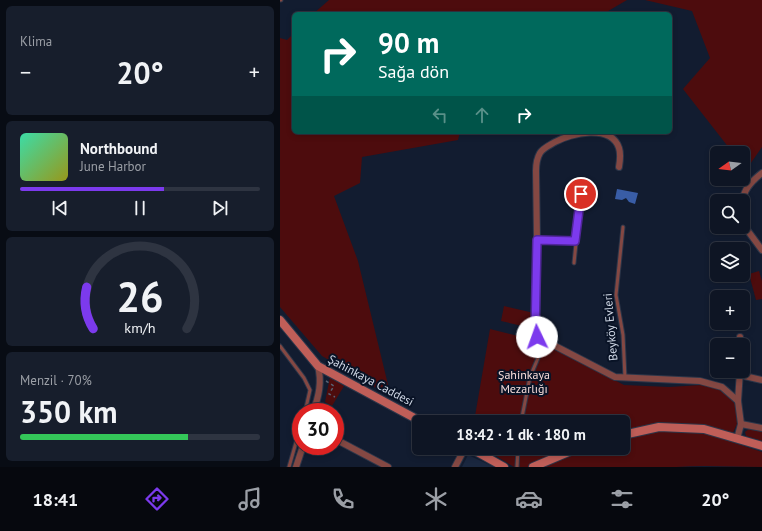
<!DOCTYPE html>
<html lang="tr">
<head>
<meta charset="utf-8">
<style>
  :root { --surface:#0e1524; --page:#171e2c; --text:#f1f3f6; --muted:#9b9fa6; --line:#2e3441; --accent:#7c3aed }
  body { margin:0; font-family:"PT Sans",sans-serif; background:var(--page); color:var(--text); height:100vh; display:flex; flex-direction:column; font-size:15px; white-space:nowrap }
  * { box-sizing:border-box; margin:0 }
  p { font-size:13px; color:var(--muted) }
  .icon { flex:none; width:22px; height:22px; fill:none; stroke:currentColor; stroke-width:2; stroke-linecap:round; stroke-linejoin:round }
  .map { position:relative; flex:1; overflow:hidden }
  .panel { display:flex; flex-direction:column; gap:6px; padding:6px; background:#080c14; width:280px }
  .panel>* { flex:none }
  .hud { position:absolute; left:12px; top:12px; width:380px; height:122px; border-radius:6px; box-shadow:0 2px 6px #0003,0 0 0 1px var(--line); background:#00695c; color:#fff; overflow:hidden }
  .needle { width:26px; rotate:256deg }
  .tools { position:absolute; left:430px; top:146px; display:grid; gap:8px }
  .tools a { display:grid; place-items:center; width:40px; height:40px; border-radius:6px; background:var(--surface); box-shadow:0 2px 6px #0003,0 0 0 1px var(--line); font-size:20px }
  .speed { position:absolute; left:12px; top:403px; display:flex; gap:8px; font-size:20px; font-weight:700; text-align:center }
  .speed>* { display:grid; place-content:center; width:52px; height:52px; border-radius:50%; background:var(--surface); box-shadow:0 2px 6px #0003,0 0 0 1px var(--line); line-height:1 }
  .speed .limit { border:6px solid #d22; background:#fff; color:#111 }
  .pin { position:absolute; display:grid; place-items:center; width:34px; height:34px; color:#fff; margin:-17px; border:2px solid #fff; border-radius:50%; box-shadow:0 1px 4px #0007 }
  .me { position:absolute; width:44px; margin:-22px; rotate:357deg; stroke-linejoin:round; filter:drop-shadow(0 0 3px #0008) }
  .turn { display:flex; align-items:center; gap:14px; height:84px; padding:0 20px; font-size:18px }
  .turn .icon { width:52px; height:52px; stroke-width:2.5 }
  .turn b { display:block; font-size:28px; line-height:34px }
  .lanes { display:flex; align-items:center; height:38px; padding:0 20px; background:#0003; justify-content:center; gap:20px; direction:ltr }
  .lanes .off { opacity:.35 }
  .big { font-size:30px; font-weight:800; line-height:1.1 }
  .panel .card { flex:1; display:flex; flex-direction:column; justify-content:center; gap:6px; min-width:0; padding:0 14px; border-radius:6px; background:var(--page) }
  .panel .dial { align-items:center; gap:0 }
  .dial svg { height:104px; overflow:visible; fill:none; stroke:var(--line); stroke-width:7; stroke-linecap:round; text-anchor:middle }
  .dial text { fill:var(--text); stroke:none }
  .song { display:flex; align-items:center; gap:12px }
  .cover { width:48px; height:48px; border-radius:6px; background:linear-gradient(135deg,hsl(160 70% 55%),hsl(60 70% 35%)) }
  .played { height:4px; border-radius:2px; background:linear-gradient(90deg,var(--accent) 60%,var(--line) 60%) }
  .keys { display:flex; justify-content:space-around; direction:ltr }
  .heat { display:flex; justify-content:space-between; align-items:center; font-size:22px; direction:ltr }
  .charge { height:6px; border-radius:3px; background:linear-gradient(90deg,#34c759 70%,var(--line) 0) }
  .trip { position:absolute; left:132px; top:415px; width:218px; height:40px; border-radius:6px; background:var(--surface); box-shadow:0 2px 6px #0003,0 0 0 1px var(--line); font-weight:800; line-height:40px; text-align:center }
  .tabs { display:flex; height:64px; justify-content:space-around; align-items:center; background:#06080e; color:var(--muted) }
  .tabs .icon { width:28px; height:28px }
  .tabs .current { color:var(--accent) }
  .tabs b { font-size:18px; color:var(--text) }
  main { display:flex; flex:1; min-height:0 }
  .map>svg:first-child { display:block }
  .built { fill:#1a273f }
  .green { fill:#4d0c0d }
  .water { fill:#395da6 }
  .lines { fill:none; stroke-linecap:round; stroke-linejoin:round }
  .lane-casing { stroke:#2d3649; stroke-width:5 }
  .street-casing { stroke:#2d3649; stroke-width:8 }
  .secondary-casing { stroke:#2d3649; stroke-width:10 }
  .path { stroke:#586273; stroke-width:1.5; stroke-dasharray:3 3; stroke-linecap:butt }
  .lane { stroke:#844843; stroke-width:3 }
  .street { stroke:#844843; stroke-width:6 }
  .secondary { stroke:#bf5e58; stroke-width:8 }
  .route-casing { stroke:#51269a; stroke-width:10 }
  .route { stroke:#7c3aed; stroke-width:7 }
  .labels { text-anchor:middle; dominant-baseline:central; stroke-width:4; stroke-linejoin:round; paint-order:stroke }
  .street-label { font-size:12px; fill:#d0d8e6; stroke:#091326 }
  .park-label { font-size:12px; fill:#f7dcd9; stroke:#091326 }
</style>
</head>
<body>
<main>
<section class="panel">
<div class="card"><p>Klima</p>
<div class="heat"><a>−</a><b class="big">20°</b><a>+</a></div>
</div>
<div class="card">
<div class="song"><i class="cover"></i><div><b>Northbound</b><p>June Harbor</p></div></div>
<div class="played"></div>
<div class="keys"><svg class="icon" aria-label="previous" viewBox="0 0 24 24"><path d="M18 5L8 12l10 7zM5 5v14"/></svg><svg class="icon" aria-label="pause" viewBox="0 0 24 24"><path d="M8 5v14M16 5v14"/></svg><svg class="icon" aria-label="next" viewBox="0 0 24 24"><path d="M6 5l10 7-10 7zM19 5v14"/></svg></div>
</div>
<div class="card dial"><svg viewBox="0 0 100 80">
<path d="M14 69A42 42 0 1 1 86 69"/>
<path d="M14 69A42 42 0 0 1 9 37" stroke="#7c3aed"/>
<text x="50" y="56" font-size="32" font-weight="700">26</text>
<text x="50" y="72" font-size="11">km/h</text>
</svg></div>
<div class="card"><p>Menzil · 70%</p><b class="big">350 km</b><div class="charge"></div></div>
</section>
<div class="map">
<svg width="482" height="467" viewBox="0 0 482 467">
  <rect width="100%" height="100%" fill="#121c30"/>
  <path class="built" d="M 188,455 L 214,467 L 182,467 Z"/>
  <g class="green">
    <path d="M 49,0 L 347,0 L 323,14 L 33,14 Z"/>
    <path d="M 365,0 L 482,0 L 482,147 L 466,170 L 463,166 L 463,153 L 453,153 L 403,89 L 430,58 L 412,11 Z"/>
    <path d="M 14,33 L 14,132 L 180,132 L 178,140 L 82,157 L 80,183 L 54,196 L 78,261 L 111,397 L 42,356 L 0,307 L 0,38 L 7,40 Z"/>
    <path d="M 479,271 L 482,281 L 482,299 L 476,300 L 469,274 Z"/>
    <path d="M 224,306 L 254,313 L 251,328 L 221,321 Z"/>
    <path d="M 210,329 L 259,341 L 344,385 L 389,387 L 421,385 L 441,389 L 451,398 L 456,406 L 457,424 L 449,441 L 482,452 L 482,467 C 453,467 425,465 396,467 L 234,467 L 203,448 L 343,448 L 343,422 L 194,422 Z"/>
    <path d="M 50,377 L 64,386 L 52,406 L 45,402 Z"/>
    <path d="M 469,429 L 482,431 L 482,441 L 466,436 L 465,432 Z"/>
  </g>
  <path class="water" d="M 337,189 L 358,193 L 355,204 L 349,202 L 346,198 L 342,200 L 335,199 Z"/>
  <g class="lines">
    <g class="lane-casing">
      <g id="lane">
        <path d="M 0,0 L 1,0"/>
        <path d="M 343,227 L 336,295 L 343,335 L 345,378"/>
        <path d="M 257,240 L 295,241"/>
        <path d="M 294,263 L 301,194"/>
        <path d="M 0,346 L 24,378 L 30,390 L 25,412"/>
        <path d="M 241,422 L 250,377 L 261,351"/>
        <path d="M 9,467 L 21,425"/>
        <path d="M 237,467 L 238,448"/>
      </g>
    </g>
    <g class="street-casing">
      <g id="street">
        <path d="M 339,167 C 340,161 341,154 339,148 C 331,124 291,133 275,142 C 270,145 263,148 260,153 C 257,158 256,165 256,171 L 257,240 L 256,336 L 335,377 L 420,381 L 442,387 L 458,401"/>
        <path d="M 463,201 C 463,189 473,180 482,173"/>
        <path d="M 463,213 L 465,227 L 482,250"/>
        <path d="M 460,345 L 460,337"/>
        <path d="M 460,375 L 482,380"/>
        <path d="M 33,412 C 39,396 42,382 38,366"/>
        <path d="M 461,424 L 482,428"/>
        <path d="M 55,439 L 108,467"/>
        <path d="M 457,439 L 461,424 L 458,401 L 460,371"/>
        <path d="M 16,467 L 23,446"/>
        <path d="M 175,467 L 185,448"/>
      </g>
    </g>
    <g class="secondary-casing">
      <g id="secondary">
        <path d="M 0,320 L 38,366 L 142,422"/>
        <path d="M 343,435 L 379,427 L 424,429 L 482,446"/>
        <path d="M 190,448 L 224,467"/>
        <path d="M 253,467 L 298,448"/>
      </g>
    </g>
    <path class="path" d="M 46,381 L 54,386 L 49,394 L 55,397"/>
    <use href="#lane" class="lane"/>
    <use href="#street" class="street"/>
    <use href="#secondary" class="secondary"/>
  </g>
  <g class="lines">
    <g class="route-casing">
      <path id="route" d="M 257,337 L 255,334 L 257,240 L 295,241 L 301,194"/>
    </g>
    <use href="#route" class="route"/>
  </g>
  <g class="labels">
    <g class="street-label">
      <text transform="translate(330 327) rotate(-95)">Beyköy Evleri</text>
      <text transform="translate(91 380) rotate(28)">Şahinkaya Caddesi</text>
    </g>
    <g class="park-label">
      <text x="244" y="374">Şahinkaya<tspan x="244" dy="14">Mezarlığı</tspan></text>
    </g>
  </g>
</svg>
<div class="tools">
<a><svg class="needle" viewBox="-14 -14 28 28"><path d="M0-13l5 13h-10z" fill="#e53935"/><path d="M0 13l5-13h-10z" fill="#9b9fa6"/></svg></a>
<a><svg class="icon" aria-label="search" viewBox="0 0 24 24"><circle cx="10" cy="10" r="6"/><path d="M15 15l6 6"/></svg></a>
<a><svg class="icon" aria-label="layers" viewBox="0 0 24 24"><path d="M12 4l9 5-9 5-9-5zM3 14l9 5 9-5"/></svg></a>
<a>+</a>
<a>−</a>
</div>
<div class="speed"><div class="limit">30</div></div>
<div class="pin" style="left:301px;top:194px;background:#d93025"><svg class="icon" aria-label="arrive" viewBox="0 0 24 24"><path d="M6 21V4h12l-3 4 3 4H6"/></svg></div>
<svg class="me" style="left:257px;top:337px" viewBox="-20 -20 40 40"><circle r="19" fill="#fff"/><path d="M0-13L10 11 0 6-10 11z" fill="#7c3aed"/></svg>
<div class="trip">18:42 · 1 dk · 180 m</div>
<div class="hud">
<div class="turn"><svg class="icon" aria-label="right" viewBox="0 0 24 24"><path d="M7 20v-9h11M14 6l5 5-5 5"/></svg><div><b>90 m</b>Sağa dön</div></div>
<div class="lanes"><svg class="icon off" aria-label="left" viewBox="0 0 24 24"><path d="M17 20v-9H6M10 6l-5 5 5 5"/></svg><svg class="icon off" aria-label="ahead" viewBox="0 0 24 24"><path d="M12 20V5M6 11l6-6 6 6"/></svg><svg class="icon" aria-label="right" viewBox="0 0 24 24"><path d="M7 20v-9h11M14 6l5 5-5 5"/></svg></div>
</div>
</div>
</main>
<nav class="tabs">
<b>18:41</b>
<svg class="icon current" aria-label="directions" viewBox="0 0 24 24"><path d="M12 3l9 9-9 9-9-9zM9 14v-3h6M13 9l2 2-2 2"/></svg>
<svg class="icon" aria-label="music" viewBox="0 0 24 24"><path d="M9 18V5l10-2v13"/><circle cx="6" cy="18" r="3"/><circle cx="16" cy="16" r="3"/></svg>
<svg class="icon" aria-label="phone" viewBox="0 0 24 24"><path d="M5 4h4l2 5-3 2q2 4 5 5l2-3 5 2v4C11 20 4 13 5 4z"/></svg>
<svg class="icon" aria-label="climate" viewBox="0 0 24 24"><path d="M12 3v18M4 7l16 10M4 17L20 7"/></svg>
<svg class="icon" aria-label="car" viewBox="0 0 24 24"><path d="M5 17H2v-5l4-1 3-4h7l3 4 3 1v5h-3M9 17h6M6 11h13"/><circle cx="7" cy="17" r="2"/><circle cx="17" cy="17" r="2"/></svg>
<svg class="icon" aria-label="filters" viewBox="0 0 24 24"><path d="M4 7h16M4 17h16"/><circle cx="9" cy="7" r="2"/><circle cx="15" cy="17" r="2"/></svg>
<b>20°</b>
</nav>
</body>
</html>
